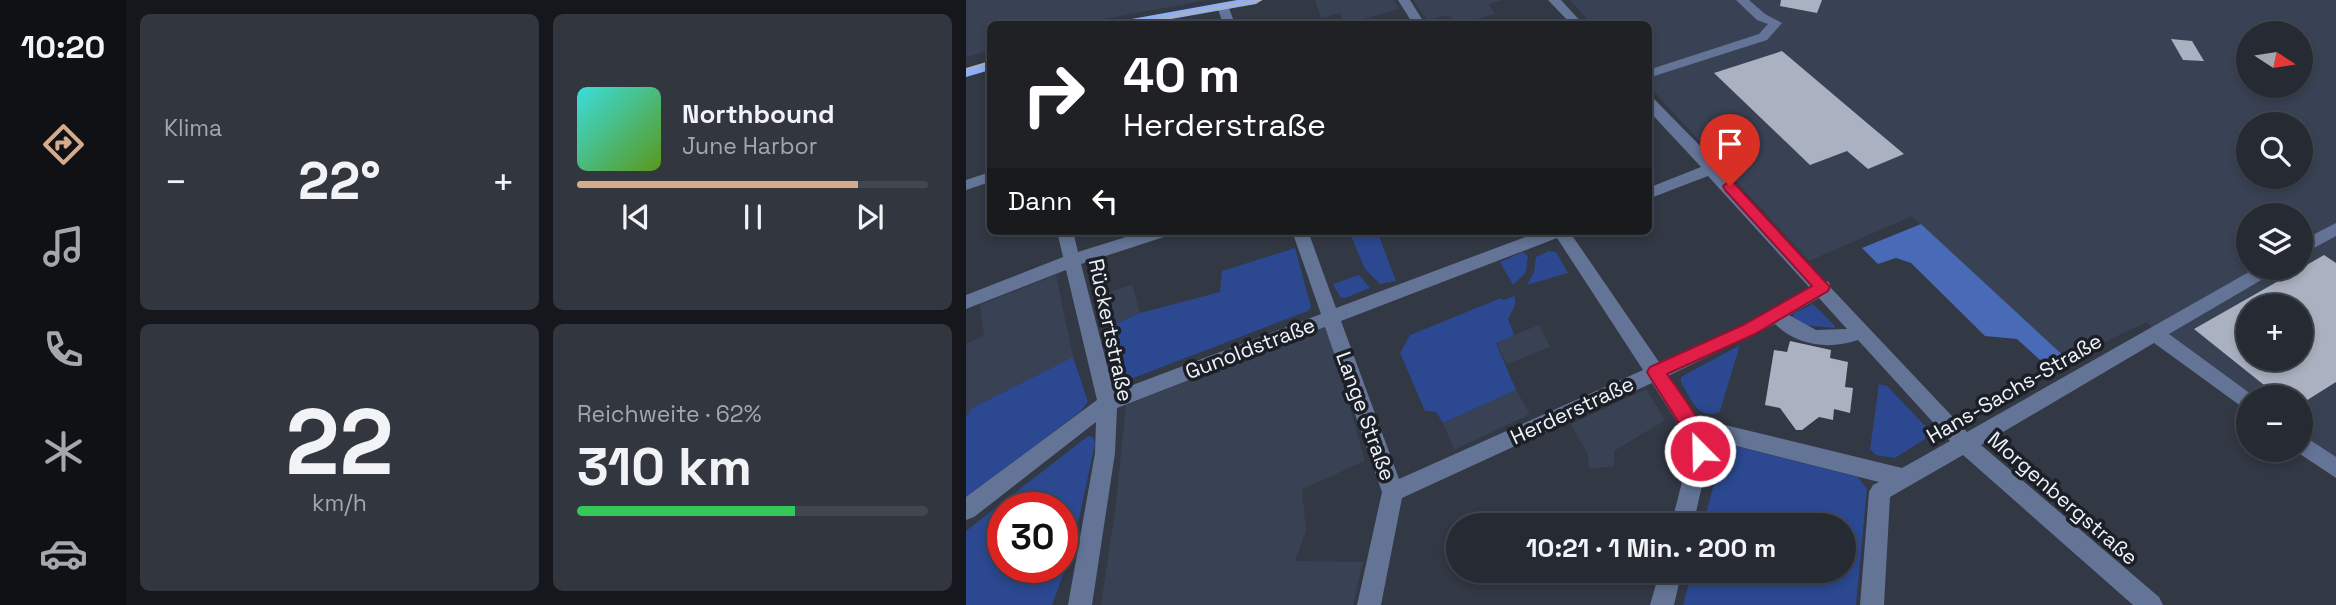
<!DOCTYPE html>
<html lang="de">
<head>
<meta charset="utf-8">
<style>
  :root { --surface:#262a33; --page:#32363f; --text:#f1f3f6; --muted:#a4a7ac; --line:#42464e; --accent:#d6ab8b }
  body { margin:0; font-family:"Space Grotesk",sans-serif; background:var(--page); color:var(--text); height:100vh; display:flex; flex-direction:column; font-size:26px; white-space:nowrap }
  * { box-sizing:border-box; margin:0 }
  p { font-size:23px; color:var(--muted) }
  .icon { flex:none; width:38px; height:38px; fill:none; stroke:currentColor; stroke-width:2; stroke-linecap:round; stroke-linejoin:round }
  .map { position:relative; flex:1; overflow:hidden }
  .panel { display:flex; flex-direction:column; gap:14px; padding:14px; background:#15171c; width:840px }
  .panel>* { flex:none }
  .top-card { position:absolute; left:21px; top:21px; width:665px; height:214px; border-radius:10px; box-shadow:0 4px 10px #0003,0 0 0 2px var(--line); background:#202124; color:#fff; overflow:hidden }
  .needle { width:46px; rotate:102deg }
  .buttons { position:absolute; left:1270px; top:21px; display:grid; gap:14px }
  .buttons a { display:grid; place-items:center; width:77px; height:77px; border-radius:50%; background:var(--surface); box-shadow:0 4px 10px #0003,0 0 0 2px var(--line); font-size:35px }
  .speed { position:absolute; left:21px; top:492px; display:flex; gap:14px; font-size:35px; font-weight:700; text-align:center }
  .speed>* { display:grid; place-content:center; width:91px; height:91px; border-radius:50%; background:var(--surface); box-shadow:0 4px 10px #0003,0 0 0 2px var(--line); line-height:1 }
  .speed .limit { border:10px solid #d22; background:#fff; color:#111 }
  .pin { position:absolute; display:grid; place-items:center; width:60px; height:60px; color:#fff; margin:-72px -30px; border-radius:50% 50% 50% 0; rotate:-45deg; box-shadow:0 0 7px #0007 }
  .pin .icon { rotate:45deg }
  .me { position:absolute; width:77px; margin:-38px; rotate:337deg; stroke-linejoin:round; filter:drop-shadow(0 0 5px #0008) }
  .turn { display:flex; align-items:center; gap:24px; height:147px; padding:0 21px; font-size:32px }
  .turn .icon { width:91px; height:91px; stroke-width:2.5 }
  .turn b { display:block; font-size:49px; line-height:60px }
  .then { display:flex; align-items:center; height:66px; padding:0 21px; background:#0003; gap:14px; font-size:26px }
  .big { font-size:52px; font-weight:700; line-height:1.1 }
  .panel .card { flex:1; display:flex; flex-direction:column; justify-content:center; gap:10px; min-width:0; padding:0 24px; border-radius:10px; background:var(--page) }
  .panel .dial { align-items:center; gap:0 }
  .dial b { font-size:91px; line-height:1 }
  .song { display:flex; align-items:center; gap:21px }
  .cover { width:84px; height:84px; border-radius:10px; background:linear-gradient(135deg,hsl(180 70% 55%),hsl(90 70% 35%)) }
  .played { height:7px; border-radius:4px; background:linear-gradient(90deg,var(--accent) 80%,var(--line) 80%) }
  .keys { display:flex; justify-content:space-around; direction:ltr }
  .heat { display:flex; justify-content:space-between; align-items:center; font-size:38px; direction:ltr }
  .charge { height:10px; border-radius:5px; background:linear-gradient(90deg,#34c759 62%,var(--line) 0) }
  .panel .tiles { flex:1; display:grid; gap:14px; grid-template-columns:repeat(2,1fr) }
  .trip { position:absolute; left:480px; top:513px; width:410px; height:70px; border-radius:35px; background:var(--surface); box-shadow:0 4px 10px #0003,0 0 0 2px var(--line); font-weight:700; line-height:70px; text-align:center }
  main { display:flex; flex:1; min-height:0 }
  .tabs { display:flex; flex-direction:column; width:126px; justify-content:space-around; align-items:center; background:#0f1114; color:var(--muted) }
  .tabs .icon { width:49px; height:49px }
  .tabs .active { color:var(--accent) }
  .tabs b { font-size:32px; color:var(--text) }
  .map>svg:first-child { display:block }
  .built { fill:#394254; fill-rule:evenodd }
  .green { fill:#2b4890; fill-rule:evenodd }
  .forest { fill:#496ab6 }
  .building { fill:#aab1c0; fill-rule:evenodd }
  .lines { fill:none; stroke-linecap:round; stroke-linejoin:round }
  .minor { fill:#647496; fill-rule:evenodd }
  .major { fill:#8faff4; fill-rule:evenodd }
  .tram { stroke:#acb1ba; stroke-width:2 }
  .route { fill:#e11d48; stroke:#92132f; stroke-width:2 }
  .labels { text-anchor:middle; dominant-baseline:central; stroke-width:7; stroke-linejoin:round; paint-order:stroke }
  .street-label { font-size:21px; fill:#eff3fb; stroke:#1c1f25 }
</style>
</head>
<body>
<main>
<nav class="tabs">
<b>10:20</b>
<svg class="icon active" aria-label="directions" viewBox="0 0 24 24"><path d="M12 3l9 9-9 9-9-9zM9 14v-3h6M13 9l2 2-2 2"/></svg>
<svg class="icon" aria-label="music" viewBox="0 0 24 24"><path d="M9 18V5l10-2v13"/><circle cx="6" cy="18" r="3"/><circle cx="16" cy="16" r="3"/></svg>
<svg class="icon" aria-label="phone" viewBox="0 0 24 24"><path d="M5 4h4l2 5-3 2q2 4 5 5l2-3 5 2v4C11 20 4 13 5 4z"/></svg>
<svg class="icon" aria-label="climate" viewBox="0 0 24 24"><path d="M12 3v18M4 7l16 10M4 17L20 7"/></svg>
<svg class="icon" aria-label="car" viewBox="0 0 24 24"><path d="M5 17H2v-5l4-1 3-4h7l3 4 3 1v5h-3M9 17h6M6 11h13"/><circle cx="7" cy="17" r="2"/><circle cx="17" cy="17" r="2"/></svg>
</nav>
<section class="panel">
<div class="tiles">
<div class="card"><p>Klima</p>
<div class="heat"><a>−</a><b class="big">22°</b><a>+</a></div>
</div>
<div class="card">
<div class="song"><i class="cover"></i><div><b>Northbound</b><p>June Harbor</p></div></div>
<div class="played"></div>
<div class="keys"><svg class="icon" aria-label="previous" viewBox="0 0 24 24"><path d="M18 5L8 12l10 7zM5 5v14"/></svg><svg class="icon" aria-label="pause" viewBox="0 0 24 24"><path d="M8 5v14M16 5v14"/></svg><svg class="icon" aria-label="next" viewBox="0 0 24 24"><path d="M6 5l10 7-10 7zM19 5v14"/></svg></div>
</div>
<div class="card dial"><b>22</b><p>km/h</p></div>
<div class="card"><p>Reichweite · 62%</p><b class="big">310 km</b><div class="charge"></div></div>
</div>
</section>
<div class="map">
<svg width="1370" height="605" viewBox="0 0 1370 605">
  <rect width="100%" height="100%" fill="#323844"/>
  <g class="built">
    <path d="M 0,0 L 241,0 L 110,24 L 24,24 L 24,50 L 0,57 Z"/>
    <path d="M 349,0 L 427,0 L 433,9 L 397,19 L 400,24 L 377,24 L 374,13 L 355,18 Z"/>
    <path d="M 447,0 L 537,0 L 522,4 L 529,14 L 490,24 L 483,15 L 461,20 Z"/>
    <path d="M 604,0 L 1370,0 L 1370,461 L 1335,436 L 1335,397 L 1283,397 L 1180,322 L 1102,360 L 946,216 L 843,261 L 683,86 L 682,24 L 626,24 ZM 1283,33 L 1335,33 L 1335,86 L 1283,86 ZM 1283,124 L 1335,124 L 1335,177 L 1283,177 ZM 1283,215 L 1335,215 L 1335,268 L 1283,268 ZM 1283,306 L 1335,306 L 1335,359 L 1283,359 Z"/>
    <path d="M 90,275 L 107,357 L 6,408 L 0,417 L 0,344 L 18,336 L 14,305 Z"/>
    <path d="M 166,284 L 174,313 L 144,326 L 134,296 Z"/>
    <path d="M 573,325 L 584,347 L 541,364 L 530,342 Z"/>
    <path d="M 361,327 L 399,461 L 336,489 L 340,531 L 329,561 L 397,562 L 387,605 L 135,605 L 149,512 L 160,405 Z"/>
    <path d="M 680,389 L 699,420 L 648,451 L 648,466 L 623,469 L 622,455 L 605,424 Z"/>
    <path d="M 550,390 L 564,414 L 488,450 L 477,423 Z"/>
  </g>
  <g class="green">
    <path d="M 383,231 L 411,231 L 430,281 L 414,284 L 399,269 Z"/>
    <path d="M 329,248 L 345,307 L 342,311 L 165,379 L 157,376 L 144,326 L 174,313 L 254,292 L 256,271 Z"/>
    <path d="M 583,251 L 590,252 L 602,273 L 561,285 L 568,272 L 570,257 Z"/>
    <path d="M 557,252 L 562,256 L 560,272 L 547,285 L 534,262 Z"/>
    <path d="M 393,275 L 404,288 L 379,298 L 374,297 L 367,284 Z"/>
    <path d="M 549,296 L 549,305 L 542,319 L 548,335 L 530,343 L 550,390 L 477,423 L 470,412 L 459,411 L 434,353 L 444,335 L 535,298 L 537,300 Z"/>
    <path d="M 847,304 L 869,326 L 868,328 L 838,325 L 825,320 L 828,313 Z"/>
    <path d="M 774,345 L 754,411 C 733,423 724,397 715,382 L 715,377 Z"/>
    <path d="M 107,357 L 122,402 L 114,412 L 0,498 L 0,417 L 6,408 Z"/>
    <path d="M 913,384 L 921,386 L 965,432 L 965,435 L 929,458 L 910,455 L 904,449 Z"/>
    <path d="M 122,436 L 127,437 L 129,443 L 107,548 L 86,605 L 0,605 L 0,531 ZM 37,508 L 96,508 L 96,567 L 37,567 Z"/>
    <path d="M 766,445 L 892,477 L 901,489 L 890,605 L 717,605 L 726,571 L 877,570 L 877,525 L 737,525 L 757,450 Z"/>
  </g>
  <path class="forest" d="M 955,224 L 1102,360 L 1085,370 L 1051,339 L 1019,336 L 945,263 L 930,258 L 912,264 L 896,248 Z"/>
  <g class="building">
    <path d="M 815,0 L 856,0 L 851,13 L 814,6 Z"/>
    <path d="M 1205,39 L 1226,41 L 1238,61 L 1217,60 Z"/>
    <path d="M 816,51 L 901,123 L 938,154 L 902,169 L 881,151 L 844,165 L 748,73 Z"/>
    <path d="M 1358,255 L 1370,263 L 1370,382 L 1335,404 L 1335,397 L 1313,397 L 1228,329 ZM 1283,306 L 1335,306 L 1335,359 L 1283,359 Z"/>
    <path d="M 824,341 L 865,350 L 864,358 L 882,362 L 879,387 L 887,388 L 884,413 L 868,409 L 867,420 L 853,417 L 836,430 L 830,430 L 814,408 L 799,405 L 808,350 L 821,352 Z"/>
  </g>
  <g class="lines">
    <g class="minor">
      <path d="M 432,0 L 444,0 L 459,24 L 447,24 Z"/>
      <path d="M 582,0 L 595,0 L 617,24 L 605,24 Z"/>
      <path d="M 770,0 L 783,0 L 799,14 L 816,23 L 801,40 L 682,78 L 682,70 L 793,34 L 802,24 L 791,20 Z"/>
      <path d="M 253,3 L 261,3 L 269,24 L 257,24 L 251,6 Z"/>
      <path d="M 682,97 L 687,98 L 752,164 L 754,169 L 859,281 L 863,282 L 865,288 L 1001,432 L 1290,268 L 1311,268 L 1309,272 L 1203,334 L 1289,397 L 1283,397 L 1283,412 L 1188,343 L 1015,445 L 1193,597 L 1197,605 L 1167,605 L 997,455 L 924,497 L 918,605 L 894,605 L 903,492 L 907,485 L 913,482 L 755,442 L 743,444 L 744,451 L 727,525 L 705,525 L 724,451 L 722,439 L 686,383 L 436,498 L 415,605 L 391,605 L 416,492 L 359,327 L 151,408 L 149,453 L 126,605 L 102,605 L 129,453 L 130,422 L 8,517 L 0,520 L 0,497 L 131,400 L 100,270 L 0,309 L 0,295 L 97,257 L 91,231 L 107,231 L 112,252 L 179,231 L 206,231 L 204,235 L 115,264 L 148,392 L 355,314 L 326,231 L 342,231 L 370,308 L 575,231 L 603,231 L 693,362 L 777,325 L 843,287 L 742,176 L 682,199 L 682,188 L 735,167 L 682,110 ZM 591,238 L 677,370 L 433,479 L 375,321 ZM 853,298 L 881,329 L 850,330 L 823,315 ZM 809,324 C 831,346 863,350 892,340 L 984,441 L 936,468 L 755,424 L 737,427 L 702,376 Z"/>
      <path d="M 24,172 L 24,182 L 0,190 L 0,180 Z"/>
      <path d="M 1370,223 L 1370,236 L 1335,255 L 1335,241 Z"/>
      <path d="M 1335,434 L 1370,457 L 1370,478 L 1328,450 L 1335,450 Z"/>
      <path d="M 694,570 L 716,570 L 708,605 L 684,605 Z"/>
    </g>
    <g class="major">
      <path d="M 271,0 L 296,0 L 290,4 L 177,24 L 154,24 L 160,20 Z"/>
      <path d="M 24,62 L 24,70 L 0,77 L 0,69 Z"/>
    </g>
    <g class="tram">
      <path d="M 165,24 L 295,0"/>
      <path d="M 0,69 L 24,62"/>
    </g>
  </g>
  <path class="route" d="M 764,181 L 768,183 L 864,287 L 862,291 L 789,334 L 701,374 C 713,392 750,437 741,457 L 734,460 L 728,457 L 723,439 L 684,377 L 681,372 L 684,367 L 777,325 L 846,286 L 759,190 L 757,186 Z"/>
  <g class="labels">
    <g class="street-label">
      <text transform="translate(145 330) rotate(78)">Rückertstraße</text>
      <text transform="translate(284 348) rotate(-21)">Gunoldstraße</text>
      <text transform="translate(1048 388) rotate(-30)">Hans-Sachs-Straße</text>
      <text transform="translate(606 410) rotate(-25)">Herderstraße</text>
      <text transform="translate(400 416) rotate(70)">Lange Straße</text>
      <text transform="translate(1097 498) rotate(41)">Morgenbergstraße</text>
    </g>
  </g>
</svg>
<div class="buttons">
<a><svg class="needle" viewBox="-14 -14 28 28"><path d="M0-13l5 13h-10z" fill="#e53935"/><path d="M0 13l5-13h-10z" fill="#a4a7ac"/></svg></a>
<a><svg class="icon" aria-label="search" viewBox="0 0 24 24"><circle cx="10" cy="10" r="6"/><path d="M15 15l6 6"/></svg></a>
<a><svg class="icon" aria-label="layers" viewBox="0 0 24 24"><path d="M12 4l9 5-9 5-9-5zM3 14l9 5 9-5"/></svg></a>
<a>+</a>
<a>−</a>
</div>
<div class="speed"><div class="limit">30</div></div>
<div class="pin" style="left:764px;top:186px;background:#d93025"><svg class="icon" aria-label="arrive" viewBox="0 0 24 24"><path d="M6 21V4h12l-3 4 3 4H6"/></svg></div>
<svg class="me" style="left:734px;top:451px" viewBox="-20 -20 40 40"><circle r="17" fill="#e11d48" stroke="#fff" stroke-width="3"/><path d="M0-11L8 9 0 5-8 9z" fill="#fff"/></svg>
<div class="trip">10:21 · 1 Min. · 200 m</div>
<div class="top-card">
<div class="turn"><svg class="icon" aria-label="right" viewBox="0 0 24 24"><path d="M7 20v-9h11M14 6l5 5-5 5"/></svg><div><b>40 m</b>Herderstraße</div></div>
<div class="then">Dann<svg class="icon" aria-label="left" viewBox="0 0 24 24"><path d="M17 20v-9H6M10 6l-5 5 5 5"/></svg></div>
</div>
</div>
</main>
</body>
</html>
